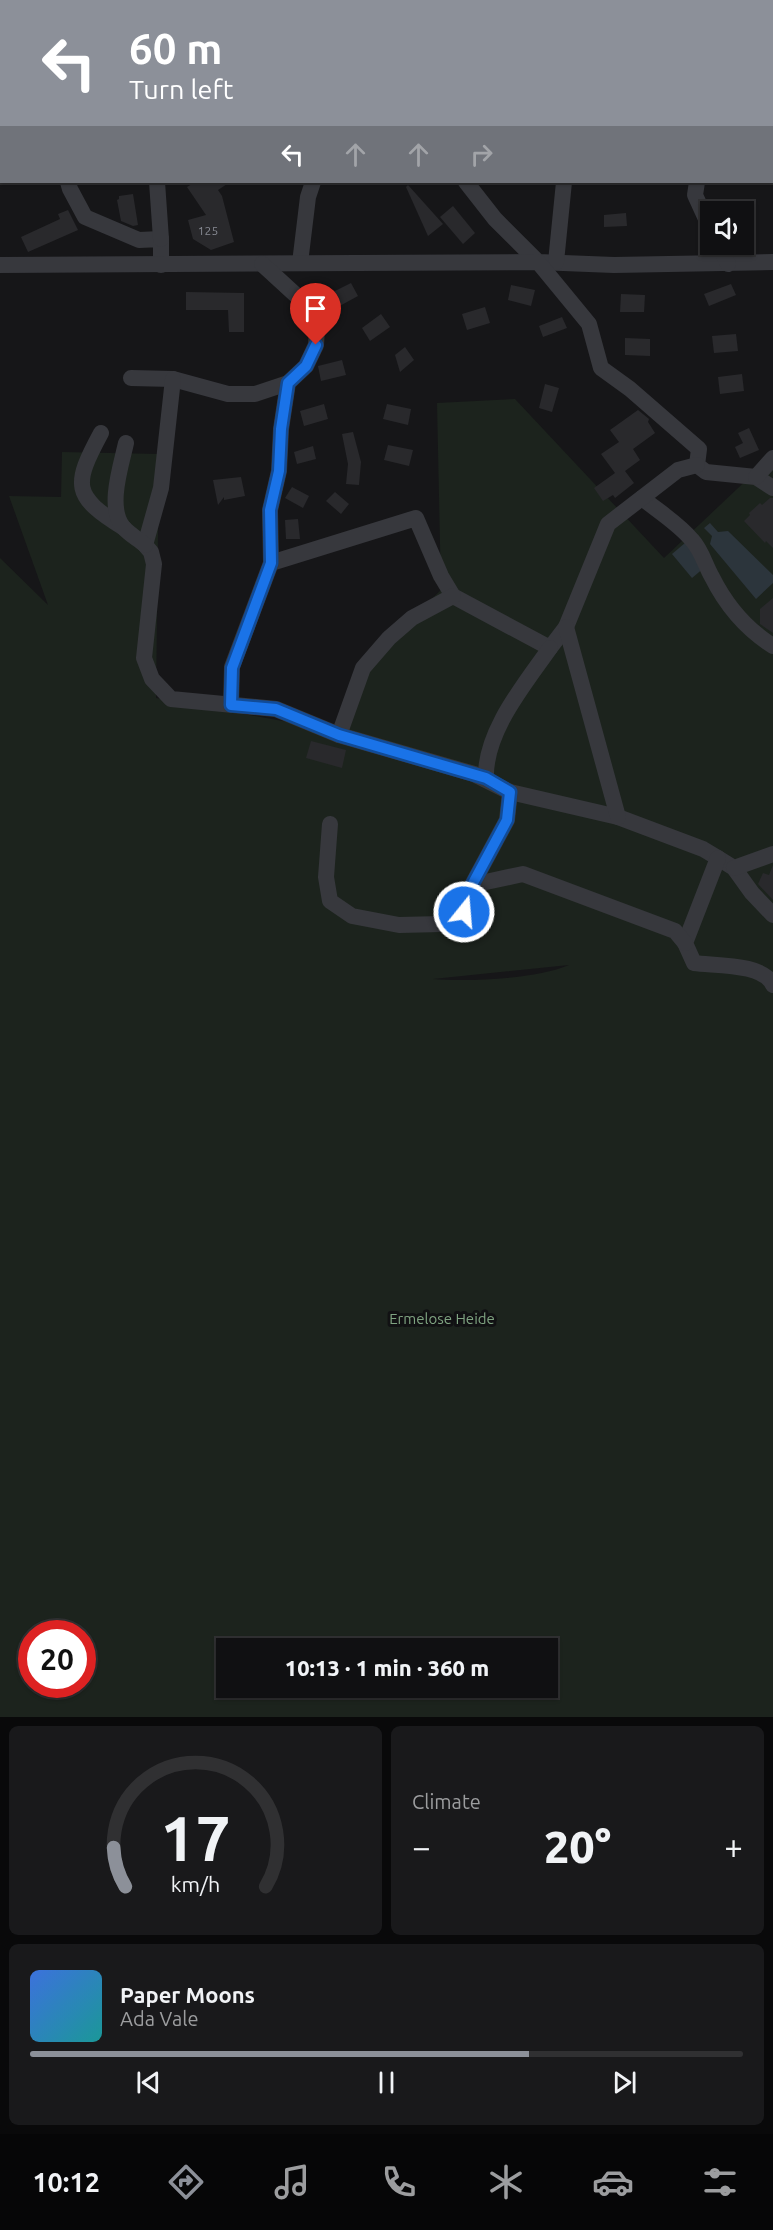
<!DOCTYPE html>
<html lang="en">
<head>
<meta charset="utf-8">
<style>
  :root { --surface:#101012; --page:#19191b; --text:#f1f3f6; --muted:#9c9d9f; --line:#303032; --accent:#8c9099 }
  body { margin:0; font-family:Ubuntu,sans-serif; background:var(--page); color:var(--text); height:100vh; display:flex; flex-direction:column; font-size:22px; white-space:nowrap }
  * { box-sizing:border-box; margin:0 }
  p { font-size:20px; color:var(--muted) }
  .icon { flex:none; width:33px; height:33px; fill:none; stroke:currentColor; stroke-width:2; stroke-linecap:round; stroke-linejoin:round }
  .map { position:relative; height:1717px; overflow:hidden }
  .drawer { display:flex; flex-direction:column; gap:9px; padding:9px; background:#09090a; flex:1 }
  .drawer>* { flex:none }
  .top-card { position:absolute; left:0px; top:0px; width:774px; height:183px; box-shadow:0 2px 4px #0004,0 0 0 2px var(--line); background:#8c9099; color:#fff; overflow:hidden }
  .fabs { position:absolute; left:700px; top:201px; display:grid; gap:12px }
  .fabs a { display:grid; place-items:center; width:54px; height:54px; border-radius:0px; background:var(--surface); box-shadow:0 2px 4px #0004,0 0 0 2px var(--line); font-size:30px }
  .speed { position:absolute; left:18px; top:1620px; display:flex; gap:12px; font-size:30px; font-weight:700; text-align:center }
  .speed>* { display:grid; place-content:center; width:78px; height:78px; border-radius:50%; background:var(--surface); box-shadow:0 2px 4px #0004,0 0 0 2px var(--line); line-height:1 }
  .speed .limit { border:9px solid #d22; background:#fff; color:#111 }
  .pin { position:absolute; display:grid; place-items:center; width:51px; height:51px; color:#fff; margin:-62px -26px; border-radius:50% 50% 50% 0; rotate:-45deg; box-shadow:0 0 6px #0007 }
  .pin .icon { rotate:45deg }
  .me { position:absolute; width:66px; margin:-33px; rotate:17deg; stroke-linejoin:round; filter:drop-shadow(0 0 4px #0008) }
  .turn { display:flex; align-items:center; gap:21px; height:126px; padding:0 30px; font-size:27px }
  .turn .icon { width:78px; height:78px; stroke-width:2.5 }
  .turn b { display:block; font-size:42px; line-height:51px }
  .lanes { display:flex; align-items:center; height:57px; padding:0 30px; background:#0003; justify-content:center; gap:30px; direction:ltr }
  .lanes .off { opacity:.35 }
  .big { font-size:45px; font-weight:800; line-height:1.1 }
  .drawer .card { flex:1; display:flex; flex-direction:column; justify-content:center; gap:9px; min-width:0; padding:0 21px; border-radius:9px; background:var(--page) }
  .drawer .dial { align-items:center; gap:0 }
  .dial svg { height:156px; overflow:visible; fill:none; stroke:var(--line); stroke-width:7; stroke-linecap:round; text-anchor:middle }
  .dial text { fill:var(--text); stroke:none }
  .song { display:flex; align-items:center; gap:18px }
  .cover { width:72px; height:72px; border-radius:9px; background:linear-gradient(135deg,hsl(220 70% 55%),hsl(180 70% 35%)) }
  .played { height:6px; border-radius:3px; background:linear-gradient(90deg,var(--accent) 70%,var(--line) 70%) }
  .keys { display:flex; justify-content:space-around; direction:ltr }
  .heat { display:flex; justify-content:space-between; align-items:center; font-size:33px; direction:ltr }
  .drawer .tiles { flex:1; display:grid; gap:9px; grid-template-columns:1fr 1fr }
  .card:last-child { grid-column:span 2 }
  .trip { position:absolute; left:216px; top:1638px; width:342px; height:60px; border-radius:0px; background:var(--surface); box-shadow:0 2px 4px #0004,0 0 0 2px var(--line); font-weight:800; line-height:60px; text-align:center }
  .menu { display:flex; height:96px; justify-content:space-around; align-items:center; background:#060607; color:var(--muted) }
  .menu .icon { width:42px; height:42px }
  .menu .current { color:var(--accent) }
  .menu b { font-size:27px; color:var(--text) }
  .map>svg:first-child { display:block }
  .green { fill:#1c231d; fill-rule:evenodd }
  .water { fill:#2c353c }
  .building { fill:#29292c }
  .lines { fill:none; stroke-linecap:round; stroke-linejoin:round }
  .minor { stroke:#37383d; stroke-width:16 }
  .route-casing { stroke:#114b97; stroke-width:15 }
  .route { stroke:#1a73e8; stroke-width:10 }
  .labels { text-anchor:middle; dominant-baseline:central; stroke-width:6; stroke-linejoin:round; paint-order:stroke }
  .number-label { font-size:12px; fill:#888b94 }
  .park-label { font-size:15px; fill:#7fa381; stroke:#111113 }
</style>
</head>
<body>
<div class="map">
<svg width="773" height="1717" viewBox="0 0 773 1717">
  <rect width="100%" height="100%" fill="#161618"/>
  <path class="green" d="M 515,399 L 664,558 L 773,455 L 773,1717 L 0,1717 L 0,558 L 48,605 L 9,496 L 61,497 L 62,452 L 159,454 L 156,698 L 337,731 L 364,664 L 441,590 L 437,403 ZM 569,965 C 537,979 468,982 433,979 ZM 32,1634 L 82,1634 L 82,1684 L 32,1684 ZM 226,1648 L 548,1648 L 548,1688 L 226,1688 Z"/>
  <g class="water">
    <path d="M 710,523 L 718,532 L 728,531 L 773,575 L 773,583 L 756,599 L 710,544 L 712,536 L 704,528 Z"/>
    <path d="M 685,543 L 705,567 L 692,578 L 672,554 Z"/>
  </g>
  <g class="building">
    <path d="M 195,182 L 230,182 L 218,190 L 222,196 L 234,242 L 211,250 L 193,239 L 188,220 L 206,215 L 187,187 Z"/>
    <path d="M 408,185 L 443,224 L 428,236 L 406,187 Z"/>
    <path d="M 133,194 L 138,225 L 133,226 L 121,221 L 117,200 L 119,199 L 119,196 Z"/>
    <path d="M 453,206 L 475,233 L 463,244 L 440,217 Z"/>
    <path d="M 68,210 L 78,230 L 28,252 L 21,237 L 60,219 L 58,214 Z"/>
    <path d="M 626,213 L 627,226 L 604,227 L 604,215 Z"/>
    <path d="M 351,283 L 358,296 L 336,308 L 329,294 Z"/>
    <path d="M 731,284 L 736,295 L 709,306 L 704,294 Z"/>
    <path d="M 511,285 L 535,290 L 531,306 L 508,300 Z"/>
    <path d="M 186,292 L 244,293 L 244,332 L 229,332 L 228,310 L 186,310 Z"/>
    <path d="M 621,294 L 645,295 L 644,312 L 620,312 Z"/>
    <path d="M 485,307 L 490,323 L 467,330 L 462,314 Z"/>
    <path d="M 381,314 L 390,327 L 370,341 L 362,328 Z"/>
    <path d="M 562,317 L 567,328 L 543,337 L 539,326 Z"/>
    <path d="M 736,334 L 738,351 L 714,353 L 712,336 Z"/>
    <path d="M 625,338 L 650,339 L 650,356 L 625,355 Z"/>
    <path d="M 405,347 L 414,360 L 400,372 L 395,355 Z"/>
    <path d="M 342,360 L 346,375 L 321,381 L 318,366 Z"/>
    <path d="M 742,374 L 744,391 L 720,394 L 718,377 Z"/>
    <path d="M 545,384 L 559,388 L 552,412 L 539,408 Z"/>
    <path d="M 324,404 L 328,419 L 304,426 L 300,411 Z"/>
    <path d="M 387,404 L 411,409 L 408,425 L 383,419 Z"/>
    <path d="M 638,410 L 649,419 L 648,422 L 655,433 L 633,449 L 640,460 L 625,471 L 634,483 L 615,498 L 613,495 L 603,501 L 594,488 L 615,473 L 601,454 L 619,442 L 610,430 Z"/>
    <path d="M 749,428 L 759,450 L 740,458 L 735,447 L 743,443 L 738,433 Z"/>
    <path d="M 353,432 L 361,462 L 359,485 L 346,484 L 348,464 L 342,434 Z"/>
    <path d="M 388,445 L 413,450 L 409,466 L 384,460 Z"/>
    <path d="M 313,446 L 316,459 L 297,464 L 294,452 Z"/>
    <path d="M 241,477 L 245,496 L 224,500 L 224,497 L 218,505 L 213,480 Z"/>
    <path d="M 292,487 L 309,496 L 303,508 L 285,498 Z"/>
    <path d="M 335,492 L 349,504 L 341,514 L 326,501 Z"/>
    <path d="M 770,498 L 773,498 L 773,548 L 766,541 L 765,543 L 744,521 L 750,515 L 749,513 L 760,503 L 762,505 Z"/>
    <path d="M 298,519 L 300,539 L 286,539 L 285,520 Z"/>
    <path d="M 773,598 L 773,633 L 760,624 L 760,609 Z"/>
    <path d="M 311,741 L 346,750 L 342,768 L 306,758 Z"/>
    <path d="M 773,865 L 773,900 L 758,884 L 763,873 L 769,875 Z"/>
  </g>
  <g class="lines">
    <g class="minor">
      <path d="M 337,0 L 337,2"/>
      <path d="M 466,0 L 467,2"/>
      <path d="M 755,0 L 756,2"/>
      <path d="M 66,2 L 67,0"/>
      <path d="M 151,2 L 151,0"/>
      <path d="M 589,2 L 590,0"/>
      <path d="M 772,10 L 773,11"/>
      <path d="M 68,182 L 70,189 L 85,217 L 139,240 L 161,239 L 161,265"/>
      <path d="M 157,182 L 161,239"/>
      <path d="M 466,182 L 495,219 L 538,262 L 614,265 L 773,262"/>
      <path d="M 697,182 L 695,195 L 711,230"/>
      <path d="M 718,244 L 728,264"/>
      <path d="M 556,262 L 564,182"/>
      <path d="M 300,263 L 308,197 L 313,182"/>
      <path d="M 0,265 L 538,262 L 589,324 L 601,368 L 630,389 L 699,449 L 697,465 L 706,472 L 756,477 L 773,488"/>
      <path d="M 131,378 L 173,379 L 228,394 L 255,394 L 288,383"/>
      <path d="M 173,379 L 161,488 L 145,545 L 151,552 L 154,564 L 144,658 L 152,679 L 171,699 L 276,709 L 339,735 L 474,774 L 510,792 L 618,817 L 703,849 L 718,858 L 734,868 L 752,893 L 773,915"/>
      <path d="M 101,433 C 73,485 72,496 124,528"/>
      <path d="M 126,443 C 121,466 107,507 123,527 C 129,534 138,539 145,545"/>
      <path d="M 756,477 L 773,458"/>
      <path d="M 642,498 C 658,511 679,524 692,540 C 702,551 705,565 712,577 C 726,605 746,629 773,646"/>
      <path d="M 271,563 L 416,518 L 441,576 L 453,596 L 550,648 L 566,627 L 608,524 L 678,470 L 697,465"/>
      <path d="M 566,627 L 618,817"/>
      <path d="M 231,705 L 232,667 L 271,563 L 270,510 L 279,471 L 281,429 L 288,383 L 306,366 L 316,345 L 317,328 L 310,308 L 262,264"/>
      <path d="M 339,735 L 363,668 L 389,638 L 412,618 L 453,596"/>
      <path d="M 486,779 C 484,732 525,684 550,648"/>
      <path d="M 330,824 L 326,877 L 330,901 L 352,916 L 399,925 L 442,924 L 464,912 L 472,885 L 507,820 L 510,792"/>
      <path d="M 718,858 L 685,943 L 694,963 C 715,966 763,963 773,985"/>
      <path d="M 734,868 L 773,854"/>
      <path d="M 472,885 L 523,874 L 675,931 L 685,943"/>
    </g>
  </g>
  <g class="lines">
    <g class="route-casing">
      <path id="route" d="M 316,345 L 306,366 L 288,383 L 281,429 L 279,471 L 270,510 L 271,563 L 232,668 L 231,705 L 276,709 L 339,735 L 486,778 L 510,792 L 507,820 L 472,885 L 464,912"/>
    </g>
    <use href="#route" class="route"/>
  </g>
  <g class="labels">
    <g class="number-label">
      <text x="208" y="230">125</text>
    </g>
    <g class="park-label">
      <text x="442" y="1318">Ermelose Heide</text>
    </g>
  </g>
</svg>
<div class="fabs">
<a><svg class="icon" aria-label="sound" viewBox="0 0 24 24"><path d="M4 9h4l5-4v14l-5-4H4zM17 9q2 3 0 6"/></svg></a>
</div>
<div class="speed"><div class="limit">20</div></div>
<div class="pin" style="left:316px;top:345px;background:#d93025"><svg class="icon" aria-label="arrive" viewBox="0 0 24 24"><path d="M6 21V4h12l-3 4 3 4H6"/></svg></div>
<svg class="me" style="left:464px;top:912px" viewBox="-20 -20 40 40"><circle r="17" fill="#1a73e8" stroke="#fff" stroke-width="3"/><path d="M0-11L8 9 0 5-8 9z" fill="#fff"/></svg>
<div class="trip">10:13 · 1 min · 360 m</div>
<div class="top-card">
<div class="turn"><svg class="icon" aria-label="left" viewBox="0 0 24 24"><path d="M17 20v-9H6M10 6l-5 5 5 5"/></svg><div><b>60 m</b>Turn left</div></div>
<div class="lanes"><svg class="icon" aria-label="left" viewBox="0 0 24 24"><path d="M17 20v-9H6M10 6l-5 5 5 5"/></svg><svg class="icon off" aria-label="ahead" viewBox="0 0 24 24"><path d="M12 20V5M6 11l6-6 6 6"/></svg><svg class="icon off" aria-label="ahead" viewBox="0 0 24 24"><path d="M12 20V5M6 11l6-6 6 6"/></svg><svg class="icon off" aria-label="right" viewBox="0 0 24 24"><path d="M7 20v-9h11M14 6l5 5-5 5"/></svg></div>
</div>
</div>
<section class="drawer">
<div class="tiles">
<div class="card dial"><svg viewBox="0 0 100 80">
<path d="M14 69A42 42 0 1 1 86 69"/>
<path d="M14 69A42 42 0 0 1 8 49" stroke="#8c9099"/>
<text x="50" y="56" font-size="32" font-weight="700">17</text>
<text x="50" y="72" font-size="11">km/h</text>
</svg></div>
<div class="card"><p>Climate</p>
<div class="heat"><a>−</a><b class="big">20°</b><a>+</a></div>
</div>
<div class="card">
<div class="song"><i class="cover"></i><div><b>Paper Moons</b><p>Ada Vale</p></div></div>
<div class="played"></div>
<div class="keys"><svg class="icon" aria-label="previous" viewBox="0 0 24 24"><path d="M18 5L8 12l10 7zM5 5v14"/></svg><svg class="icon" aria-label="pause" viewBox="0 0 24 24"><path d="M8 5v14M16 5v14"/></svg><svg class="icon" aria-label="next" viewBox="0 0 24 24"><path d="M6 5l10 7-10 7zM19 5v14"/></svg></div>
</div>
</div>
</section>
<nav class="menu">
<b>10:12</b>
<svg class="icon current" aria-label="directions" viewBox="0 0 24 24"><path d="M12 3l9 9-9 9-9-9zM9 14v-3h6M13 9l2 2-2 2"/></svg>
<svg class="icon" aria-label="music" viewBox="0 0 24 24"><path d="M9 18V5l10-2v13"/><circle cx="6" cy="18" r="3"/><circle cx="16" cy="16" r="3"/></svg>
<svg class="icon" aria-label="phone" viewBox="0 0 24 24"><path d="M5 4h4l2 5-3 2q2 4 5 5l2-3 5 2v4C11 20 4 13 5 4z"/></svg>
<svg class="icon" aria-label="climate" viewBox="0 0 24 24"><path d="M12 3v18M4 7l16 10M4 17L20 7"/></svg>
<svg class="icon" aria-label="car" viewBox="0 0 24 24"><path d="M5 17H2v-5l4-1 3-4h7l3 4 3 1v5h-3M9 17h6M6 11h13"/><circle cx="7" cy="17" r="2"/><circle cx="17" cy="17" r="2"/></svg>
<svg class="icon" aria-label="filters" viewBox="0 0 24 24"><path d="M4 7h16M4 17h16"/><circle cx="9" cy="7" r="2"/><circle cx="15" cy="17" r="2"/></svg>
</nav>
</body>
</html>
